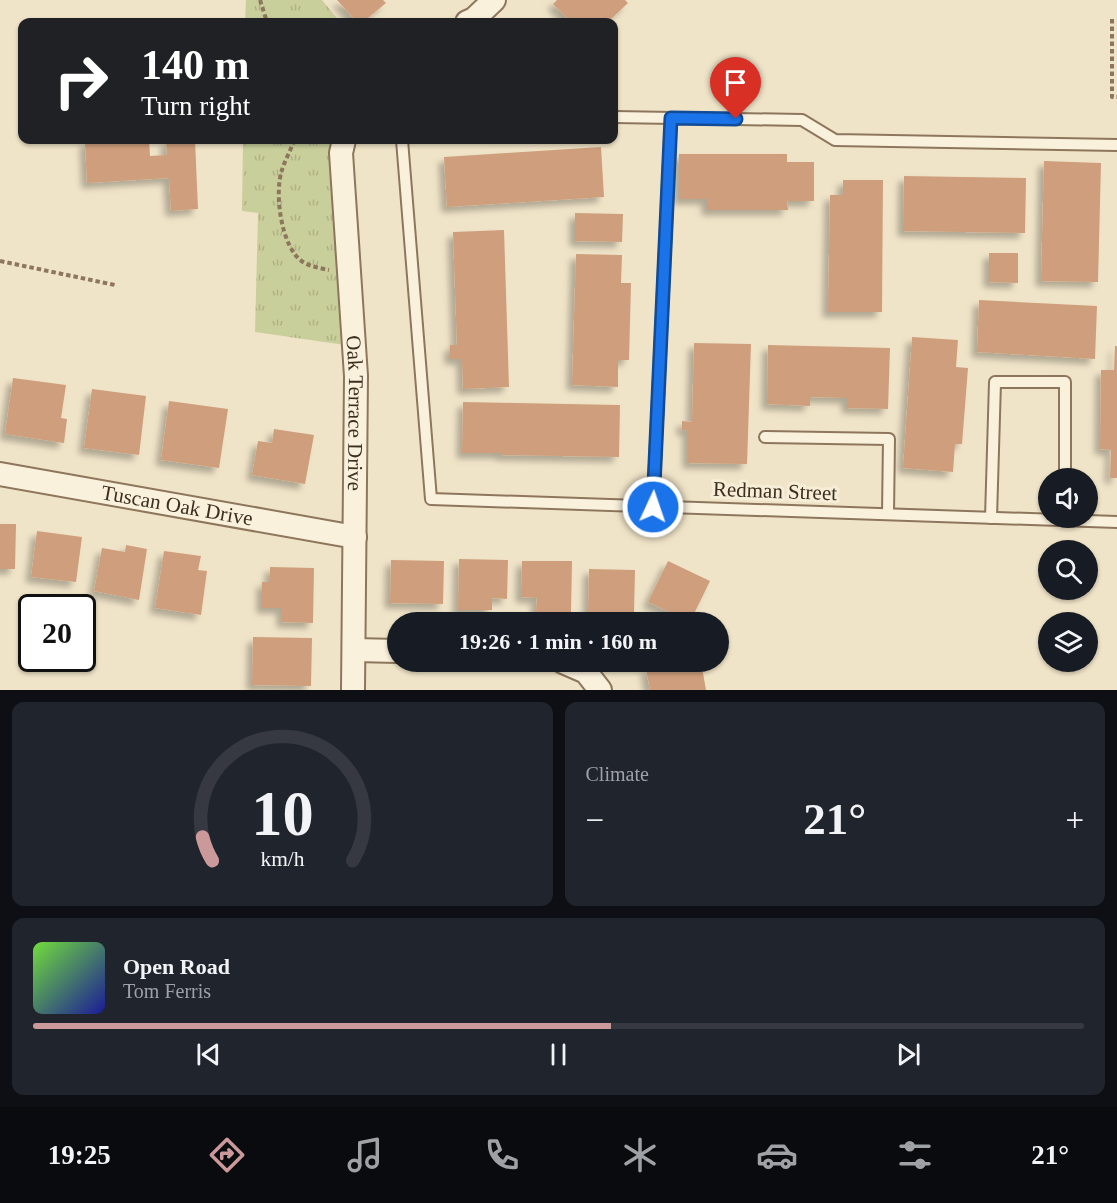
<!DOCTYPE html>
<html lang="en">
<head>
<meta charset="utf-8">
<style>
  :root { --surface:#171b24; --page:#20242c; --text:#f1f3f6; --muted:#9ea1a6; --line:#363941; --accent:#cc999b }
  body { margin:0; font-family:Georgia,serif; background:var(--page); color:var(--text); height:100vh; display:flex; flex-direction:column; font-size:22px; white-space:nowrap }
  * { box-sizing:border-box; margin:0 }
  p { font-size:20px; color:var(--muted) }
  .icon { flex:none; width:33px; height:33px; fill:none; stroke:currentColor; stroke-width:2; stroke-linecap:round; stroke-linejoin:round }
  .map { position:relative; height:690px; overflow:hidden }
  .panel { display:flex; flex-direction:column; gap:12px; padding:12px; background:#0d0f14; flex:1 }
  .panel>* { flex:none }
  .hud { position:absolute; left:18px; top:18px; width:600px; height:126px; border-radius:12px; box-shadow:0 2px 4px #0004; background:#202124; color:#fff; overflow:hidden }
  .buttons { position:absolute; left:1038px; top:468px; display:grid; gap:12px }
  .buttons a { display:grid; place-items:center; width:60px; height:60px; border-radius:50%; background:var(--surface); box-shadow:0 2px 4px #0004; font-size:30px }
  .speed { position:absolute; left:18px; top:594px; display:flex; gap:12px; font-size:30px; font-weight:700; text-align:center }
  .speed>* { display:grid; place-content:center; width:78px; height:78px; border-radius:50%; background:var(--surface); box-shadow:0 2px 4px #0004; line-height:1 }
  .speed .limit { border:3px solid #111; border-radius:9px; background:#fff; color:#111 }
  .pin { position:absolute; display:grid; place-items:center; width:51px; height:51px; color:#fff; margin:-62px -26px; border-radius:50% 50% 50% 0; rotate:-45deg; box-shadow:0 0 6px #0007 }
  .pin .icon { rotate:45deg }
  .me { position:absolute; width:66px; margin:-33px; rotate:3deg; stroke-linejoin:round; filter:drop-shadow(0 0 4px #0008) }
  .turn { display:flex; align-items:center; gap:21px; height:126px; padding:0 24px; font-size:27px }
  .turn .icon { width:78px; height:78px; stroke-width:2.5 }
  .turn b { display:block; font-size:42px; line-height:51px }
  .big { font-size:45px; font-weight:700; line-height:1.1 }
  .panel .tile { flex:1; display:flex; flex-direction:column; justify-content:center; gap:9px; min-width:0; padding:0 21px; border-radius:12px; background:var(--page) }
  .panel .dial { align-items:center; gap:0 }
  .dial svg { height:156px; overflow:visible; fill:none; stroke:var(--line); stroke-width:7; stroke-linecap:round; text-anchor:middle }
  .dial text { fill:var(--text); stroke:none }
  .song { display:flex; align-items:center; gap:18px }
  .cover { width:72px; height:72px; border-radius:9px; background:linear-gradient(135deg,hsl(100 70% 55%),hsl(240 70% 35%)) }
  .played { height:6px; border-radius:3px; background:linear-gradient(90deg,var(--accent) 55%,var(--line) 55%) }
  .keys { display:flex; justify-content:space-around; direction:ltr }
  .heat { display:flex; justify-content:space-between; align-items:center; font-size:33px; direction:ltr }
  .panel .tiles { flex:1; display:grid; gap:12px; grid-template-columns:1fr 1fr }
  .tile:last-child { grid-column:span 2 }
  .trip { position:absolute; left:387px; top:612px; width:342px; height:60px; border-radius:30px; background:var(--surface); box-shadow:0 2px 4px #0004; font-weight:700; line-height:60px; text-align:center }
  .tabs { display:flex; height:96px; justify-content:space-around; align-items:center; background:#090b0e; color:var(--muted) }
  .tabs .icon { width:42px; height:42px }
  .tabs .selected { color:var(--accent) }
  .tabs b { font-size:27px; color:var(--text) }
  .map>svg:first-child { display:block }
  .grass { fill:url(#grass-tufts) }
  .building { fill:#cf9f7d; filter:url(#shadow) }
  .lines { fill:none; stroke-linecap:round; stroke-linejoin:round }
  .lane-casing { stroke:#8d765c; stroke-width:14 }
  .street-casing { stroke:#8d765c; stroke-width:26 }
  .path { stroke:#8d765c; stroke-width:4; stroke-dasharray:4.5 3; stroke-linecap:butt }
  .lane { stroke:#faf1dc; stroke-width:10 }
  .street { stroke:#faf1dc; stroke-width:22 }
  .route-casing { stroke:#114b97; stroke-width:15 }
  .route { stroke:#1a73e8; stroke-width:10 }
  .labels { text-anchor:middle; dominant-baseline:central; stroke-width:6; stroke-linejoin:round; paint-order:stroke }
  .street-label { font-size:21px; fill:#3d2e20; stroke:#f7eed8 }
</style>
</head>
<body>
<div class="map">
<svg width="1117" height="690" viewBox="0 0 1117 690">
  <defs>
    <pattern id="grass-tufts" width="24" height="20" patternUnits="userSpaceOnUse" patternTransform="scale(1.5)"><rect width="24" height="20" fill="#c9cf9b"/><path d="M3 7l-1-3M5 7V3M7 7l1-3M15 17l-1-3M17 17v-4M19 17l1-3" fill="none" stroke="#aeb285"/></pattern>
    <filter id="shadow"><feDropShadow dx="-5.5" dy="5.5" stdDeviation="3" flood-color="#0004"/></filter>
  </defs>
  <rect width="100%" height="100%" fill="#f0e4c8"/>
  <g class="grass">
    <path d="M 246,0 L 322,0 L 340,22 L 245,22 Z"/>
    <path d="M 243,140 L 333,140 L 345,345 L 255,332 L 258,213 L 242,211 Z"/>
  </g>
  <g class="building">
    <path d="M 337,0 L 383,0 L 386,3 L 363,22 L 357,22 Z"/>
    <path d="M 557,0 L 625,0 L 628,3 L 608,22 L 571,22 L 553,4 Z"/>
    <path d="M 105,140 L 149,140 L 150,156 L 167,155 L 166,140 L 195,140 L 198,209 L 171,211 L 169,178 L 87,183 L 85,141 Z"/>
    <path d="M 601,147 L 604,197 L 447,207 L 444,157 Z"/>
    <path d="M 679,154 L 787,154 L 787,162 L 814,162 L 814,201 L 787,201 L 788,210 L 707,210 L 707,199 L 679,199 Z"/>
    <path d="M 1044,161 L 1101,163 L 1098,282 L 1041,281 Z"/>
    <path d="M 904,176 L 1026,178 L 1025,233 L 903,231 Z"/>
    <path d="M 843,180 L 883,180 L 882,312 L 828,312 L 830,195 L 843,195 Z"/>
    <path d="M 575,213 L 623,214 L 622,242 L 575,241 Z"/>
    <path d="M 504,230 L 509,387 L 463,389 L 462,359 L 450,359 L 450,345 L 457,345 L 453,232 Z"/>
    <path d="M 989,253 L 1018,253 L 1018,283 L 989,282 Z"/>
    <path d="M 576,254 L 622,255 L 621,283 L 631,283 L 629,360 L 618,360 L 618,387 L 572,385 Z"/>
    <path d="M 979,300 L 1097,306 L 1095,359 L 977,352 Z"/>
    <path d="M 912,337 L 958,340 L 956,367 L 968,368 L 962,444 L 955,444 L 953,472 L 903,468 Z"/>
    <path d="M 694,343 L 751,344 L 747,464 L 688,463 L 688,430 L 682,430 L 682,421 L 692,422 Z"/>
    <path d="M 768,345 L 890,348 L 888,409 L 847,408 L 847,398 L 810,397 L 810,406 L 767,404 Z"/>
    <path d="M 1115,346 L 1117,346 L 1117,478 L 1110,478 L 1111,450 L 1100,449 L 1101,370 L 1114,370 Z"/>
    <path d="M 13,378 L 66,385 L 61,418 L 67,419 L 64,443 L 5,434 Z"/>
    <path d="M 92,389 L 146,396 L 139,455 L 84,448 Z"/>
    <path d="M 169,401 L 228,409 L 219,468 L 161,460 Z"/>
    <path d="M 463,402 L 620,405 L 619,457 L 501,455 L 501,453 L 462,453 Z"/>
    <path d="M 274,429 L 314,435 L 305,484 L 252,475 L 258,441 L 272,443 Z"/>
    <path d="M 0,524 L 16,524 L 15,569 L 0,569 Z"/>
    <path d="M 37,531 L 82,537 L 76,582 L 31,577 Z"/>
    <path d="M 126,545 L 147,549 L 139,600 L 94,591 L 102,548 L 125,552 Z"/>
    <path d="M 164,551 L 201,556 L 198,570 L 207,571 L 201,615 L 155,608 Z"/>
    <path d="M 459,559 L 508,560 L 507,599 L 492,598 L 492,610 L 458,610 Z"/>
    <path d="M 391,560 L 444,561 L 443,604 L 390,603 Z"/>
    <path d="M 522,561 L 572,561 L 571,613 L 536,612 L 537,598 L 521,597 Z"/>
    <path d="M 668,561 L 710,581 L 690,622 L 648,602 Z"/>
    <path d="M 270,567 L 314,568 L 313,623 L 282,622 L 282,608 L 262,608 L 262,582 L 270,582 Z"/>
    <path d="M 589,569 L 635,570 L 634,614 L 588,613 Z"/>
    <path d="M 253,637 L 312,638 L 311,686 L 252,685 Z"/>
    <path d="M 684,662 L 701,662 L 706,690 L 650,690 L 646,669 Z"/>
  </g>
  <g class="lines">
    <g class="lane-casing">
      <g id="lane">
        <path d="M 614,117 L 802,120 L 835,140 L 1117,145"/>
        <path d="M 402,140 L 431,499 L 1117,522"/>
        <path d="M 765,437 L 889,439 L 888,514"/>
        <path d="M 653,507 L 671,118"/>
        <path d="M 991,518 L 995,382 L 1065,382 L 1065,478"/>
      </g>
    </g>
    <g class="street-casing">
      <g id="street">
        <path d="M 467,22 L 474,19 L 494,0"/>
        <path id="s1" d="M 344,140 L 341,153 L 356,376 L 353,690"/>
        <path id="s2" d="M 0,474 L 355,537"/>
        <path d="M 354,650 L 398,651"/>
        <path d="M 563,662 L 586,672 L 600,690"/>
      </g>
    </g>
    <g class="path">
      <path d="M 260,0 L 267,22"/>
      <path d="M 1112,19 L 1112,97 L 1117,97"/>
      <path d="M 294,140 C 291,150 285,160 282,170 C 274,193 281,248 303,262 C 311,267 320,268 329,270"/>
      <path d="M 0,261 L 115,285"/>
    </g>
    <use href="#lane" class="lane"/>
    <use href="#street" class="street"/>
  </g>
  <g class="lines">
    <g class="route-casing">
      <path id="route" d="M 653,507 L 671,118 L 736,119"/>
    </g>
    <use href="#route" class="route"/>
  </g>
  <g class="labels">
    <g class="street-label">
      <text stroke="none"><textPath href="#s1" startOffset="274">Oak Terrace Drive</textPath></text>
      <text transform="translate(775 491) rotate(2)">Redman Street</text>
      <text stroke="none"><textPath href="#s2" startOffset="180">Tuscan Oak Drive</textPath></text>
    </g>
  </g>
</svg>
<div class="buttons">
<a><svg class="icon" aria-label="sound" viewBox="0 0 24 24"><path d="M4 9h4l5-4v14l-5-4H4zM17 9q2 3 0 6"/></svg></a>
<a><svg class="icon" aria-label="search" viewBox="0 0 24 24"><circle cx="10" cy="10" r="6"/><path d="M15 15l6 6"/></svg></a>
<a><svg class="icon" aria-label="layers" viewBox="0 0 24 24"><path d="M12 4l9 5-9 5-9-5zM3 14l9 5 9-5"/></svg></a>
</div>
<div class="speed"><div class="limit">20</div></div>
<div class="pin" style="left:736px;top:119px;background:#d93025"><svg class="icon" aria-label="arrive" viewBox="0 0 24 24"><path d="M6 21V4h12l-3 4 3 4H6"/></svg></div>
<svg class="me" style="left:653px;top:507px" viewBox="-20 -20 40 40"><circle r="17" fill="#1a73e8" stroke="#fff" stroke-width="3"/><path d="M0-11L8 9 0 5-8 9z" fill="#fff"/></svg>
<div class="trip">19:26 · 1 min · 160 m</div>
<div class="hud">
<div class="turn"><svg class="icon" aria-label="right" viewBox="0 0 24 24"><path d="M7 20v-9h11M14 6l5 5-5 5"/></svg><div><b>140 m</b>Turn right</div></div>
</div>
</div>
<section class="panel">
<div class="tiles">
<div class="tile dial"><svg viewBox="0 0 100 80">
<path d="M14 69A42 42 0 1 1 86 69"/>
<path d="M14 69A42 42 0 0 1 9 57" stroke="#cc999b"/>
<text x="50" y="56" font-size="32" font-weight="700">10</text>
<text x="50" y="72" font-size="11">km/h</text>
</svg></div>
<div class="tile"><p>Climate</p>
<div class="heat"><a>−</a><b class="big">21°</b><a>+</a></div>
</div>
<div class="tile">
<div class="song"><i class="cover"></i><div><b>Open Road</b><p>Tom Ferris</p></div></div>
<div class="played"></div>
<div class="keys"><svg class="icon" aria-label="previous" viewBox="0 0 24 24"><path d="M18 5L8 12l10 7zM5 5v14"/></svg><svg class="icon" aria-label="pause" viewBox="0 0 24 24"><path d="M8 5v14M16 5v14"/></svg><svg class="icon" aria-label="next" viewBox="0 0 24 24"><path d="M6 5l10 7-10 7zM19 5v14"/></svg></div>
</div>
</div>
</section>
<nav class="tabs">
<b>19:25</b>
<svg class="icon selected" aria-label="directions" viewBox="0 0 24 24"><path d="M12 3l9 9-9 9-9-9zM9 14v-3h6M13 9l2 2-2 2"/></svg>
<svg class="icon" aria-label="music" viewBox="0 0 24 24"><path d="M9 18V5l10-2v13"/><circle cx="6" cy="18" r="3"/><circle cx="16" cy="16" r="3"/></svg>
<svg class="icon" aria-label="phone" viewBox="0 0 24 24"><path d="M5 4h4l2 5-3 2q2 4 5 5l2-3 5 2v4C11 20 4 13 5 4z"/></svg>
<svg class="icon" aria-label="climate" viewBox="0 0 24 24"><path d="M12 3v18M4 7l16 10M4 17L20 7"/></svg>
<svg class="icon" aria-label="car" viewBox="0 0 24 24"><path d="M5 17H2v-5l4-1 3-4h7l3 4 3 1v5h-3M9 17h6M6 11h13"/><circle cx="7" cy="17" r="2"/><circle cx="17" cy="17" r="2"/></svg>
<svg class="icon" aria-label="filters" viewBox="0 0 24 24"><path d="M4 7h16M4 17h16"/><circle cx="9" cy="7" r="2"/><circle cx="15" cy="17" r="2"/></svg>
<b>21°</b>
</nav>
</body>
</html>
